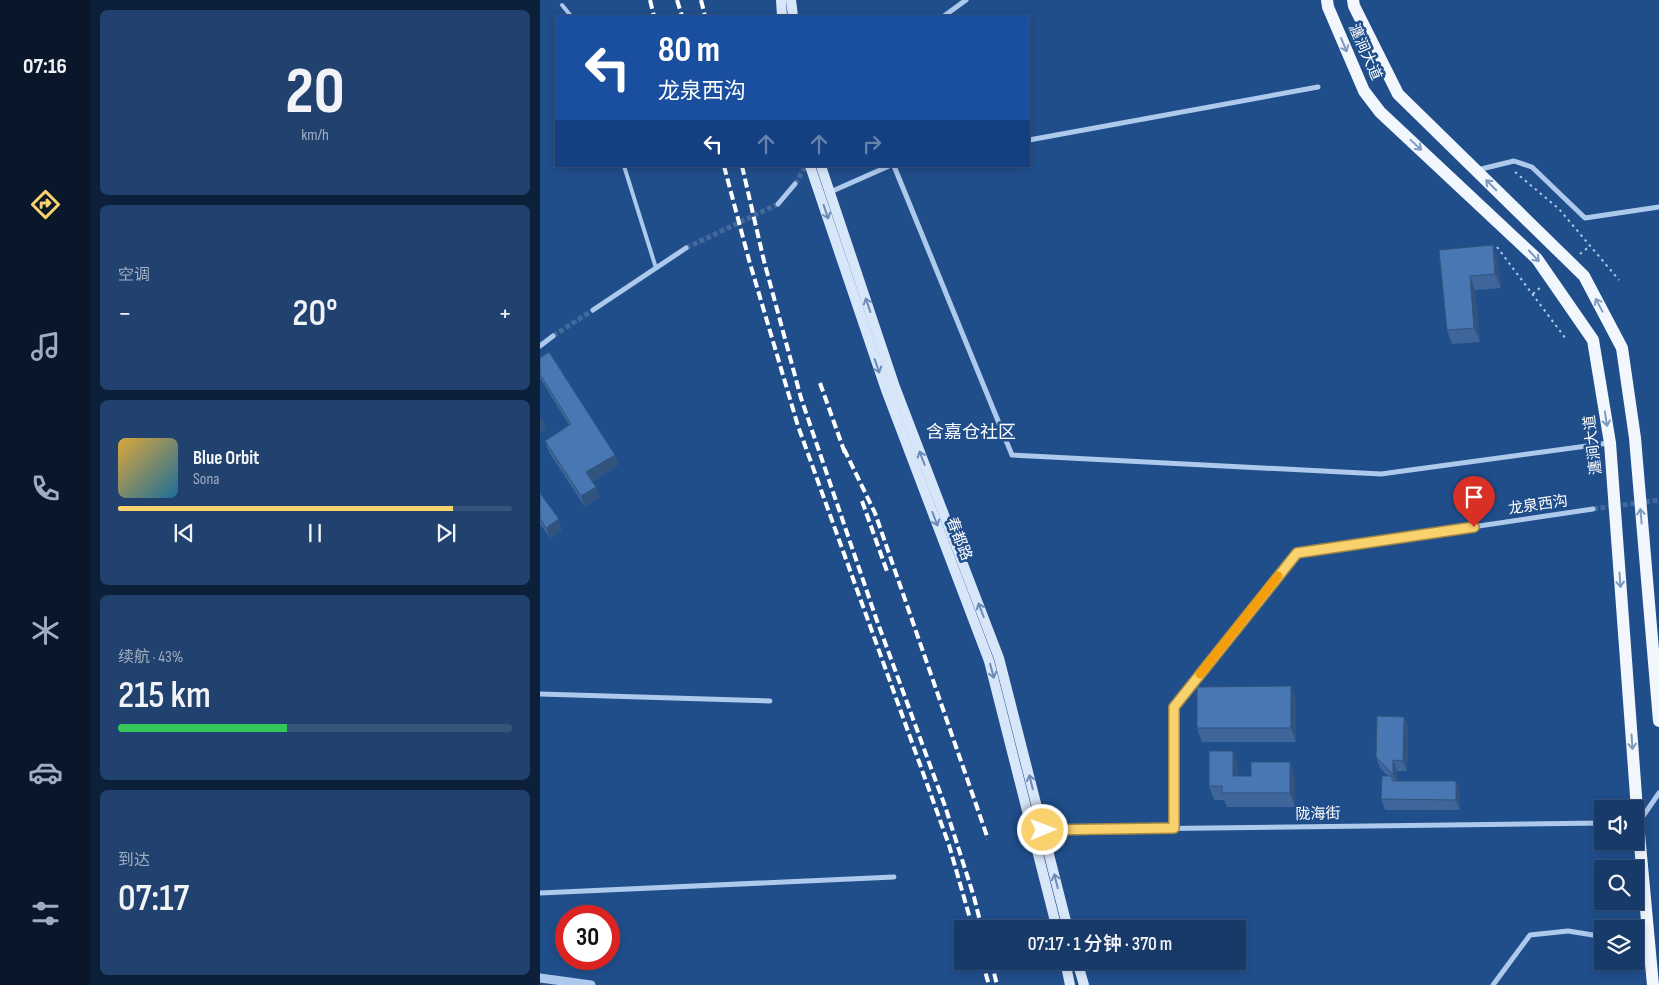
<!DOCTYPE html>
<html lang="zh">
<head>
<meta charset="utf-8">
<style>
  :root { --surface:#183a68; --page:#21416e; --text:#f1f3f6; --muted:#9fadc0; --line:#36547c; --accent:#f9d16d }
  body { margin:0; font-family:"Sofia Sans Condensed","Noto Sans SC",sans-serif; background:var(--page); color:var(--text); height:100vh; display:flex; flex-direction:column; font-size:19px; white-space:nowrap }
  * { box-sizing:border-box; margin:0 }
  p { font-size:16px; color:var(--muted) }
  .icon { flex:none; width:28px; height:28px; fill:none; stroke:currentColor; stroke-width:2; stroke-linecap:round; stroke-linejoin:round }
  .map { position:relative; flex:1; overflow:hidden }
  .panel { display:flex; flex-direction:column; gap:10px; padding:10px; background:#0d2039; width:450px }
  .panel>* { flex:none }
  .hud { position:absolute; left:15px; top:15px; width:475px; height:152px; border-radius:0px; box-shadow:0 2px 8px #0003,0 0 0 1px var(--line); background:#1a4fa0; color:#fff; overflow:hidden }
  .controls { position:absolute; left:1054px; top:800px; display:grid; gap:10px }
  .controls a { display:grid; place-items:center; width:50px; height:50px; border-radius:0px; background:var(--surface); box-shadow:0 2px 8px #0003,0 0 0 1px var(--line); font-size:25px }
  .speed { position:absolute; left:15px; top:905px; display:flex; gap:10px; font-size:25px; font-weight:700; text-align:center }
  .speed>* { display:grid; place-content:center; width:65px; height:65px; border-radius:50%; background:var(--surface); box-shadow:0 2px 8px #0003,0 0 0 1px var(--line); line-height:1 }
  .speed .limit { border:8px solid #d22; background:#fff; color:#111 }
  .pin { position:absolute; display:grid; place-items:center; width:42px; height:42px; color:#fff; margin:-51px -21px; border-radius:50% 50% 50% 0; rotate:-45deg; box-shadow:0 0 5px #0007 }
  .pin .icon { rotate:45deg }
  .me { position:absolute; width:55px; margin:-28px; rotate:89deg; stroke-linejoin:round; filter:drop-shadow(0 0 4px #0008) }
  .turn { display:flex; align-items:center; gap:18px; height:105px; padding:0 20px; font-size:22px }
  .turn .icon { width:65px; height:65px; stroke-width:2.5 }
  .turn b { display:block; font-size:35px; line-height:42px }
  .lanes { display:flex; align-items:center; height:48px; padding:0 20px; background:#0003; justify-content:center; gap:25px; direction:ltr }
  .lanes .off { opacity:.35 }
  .big { font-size:38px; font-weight:600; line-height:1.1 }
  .panel .widget { flex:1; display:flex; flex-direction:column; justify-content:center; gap:8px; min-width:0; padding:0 18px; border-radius:8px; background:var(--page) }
  .panel .dial { align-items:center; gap:0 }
  .dial b { font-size:65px; line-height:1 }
  .song { display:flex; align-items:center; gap:15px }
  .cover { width:60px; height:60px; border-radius:8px; background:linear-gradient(135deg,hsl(40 70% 55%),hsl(200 70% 35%)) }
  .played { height:5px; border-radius:2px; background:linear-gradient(90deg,var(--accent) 85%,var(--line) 85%) }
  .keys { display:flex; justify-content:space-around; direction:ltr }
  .heat { display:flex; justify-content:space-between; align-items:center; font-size:28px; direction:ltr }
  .charge { height:8px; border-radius:4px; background:linear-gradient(90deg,#34c759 43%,var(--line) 0) }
  .trip { position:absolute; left:414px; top:920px; width:292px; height:50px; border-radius:0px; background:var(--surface); box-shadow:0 2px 8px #0003,0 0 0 1px var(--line); font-weight:600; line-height:50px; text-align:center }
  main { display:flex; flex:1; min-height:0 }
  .tabs { display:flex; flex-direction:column; width:90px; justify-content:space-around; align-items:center; background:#0a172a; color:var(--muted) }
  .tabs .icon { width:35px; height:35px }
  .tabs .selected { color:var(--accent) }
  .tabs b { font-size:22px; color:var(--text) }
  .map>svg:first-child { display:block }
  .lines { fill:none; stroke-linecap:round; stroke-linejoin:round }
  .minor-tunnel { stroke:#41699c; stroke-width:5; stroke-dasharray:5 2.5; stroke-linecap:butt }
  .path { stroke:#adc9ec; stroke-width:2; stroke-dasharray:2.5 4; stroke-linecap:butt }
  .service { stroke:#adc9ec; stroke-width:4 }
  .minor { stroke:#adc9ec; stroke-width:5 }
  .tertiary { stroke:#adc9ec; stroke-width:9 }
  .secondary { stroke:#d8e6f9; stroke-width:10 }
  .primary { stroke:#f2f7fe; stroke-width:12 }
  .rail { stroke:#fff; stroke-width:4; stroke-dasharray:9 4; stroke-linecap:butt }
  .wall { fill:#3e669a }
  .shaded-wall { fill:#32537d }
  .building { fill:#4877b3; stroke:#32537d }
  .oneway { stroke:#7e9abf }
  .oneway2 { stroke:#6a8bb7 }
  .route-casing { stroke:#a28847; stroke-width:12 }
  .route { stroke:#f9d16d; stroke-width:9 }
  .slow { stroke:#f59e0b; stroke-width:9 }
  .labels { text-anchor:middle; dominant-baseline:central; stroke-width:5; stroke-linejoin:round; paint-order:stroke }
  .street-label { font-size:15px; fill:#fff; stroke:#204e8b }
  .quarter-label { font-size:18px; fill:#fff; stroke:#204e8b }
</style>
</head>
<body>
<main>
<nav class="tabs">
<b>07:16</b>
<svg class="icon selected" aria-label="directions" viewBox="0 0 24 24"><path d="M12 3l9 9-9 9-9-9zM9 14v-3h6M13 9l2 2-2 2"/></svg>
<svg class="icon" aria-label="music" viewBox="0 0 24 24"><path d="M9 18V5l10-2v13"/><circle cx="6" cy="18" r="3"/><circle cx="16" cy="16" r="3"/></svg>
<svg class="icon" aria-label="phone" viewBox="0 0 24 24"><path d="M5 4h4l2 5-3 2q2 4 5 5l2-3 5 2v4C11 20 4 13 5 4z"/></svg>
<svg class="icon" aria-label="climate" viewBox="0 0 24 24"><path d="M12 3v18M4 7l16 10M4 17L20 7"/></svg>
<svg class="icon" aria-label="car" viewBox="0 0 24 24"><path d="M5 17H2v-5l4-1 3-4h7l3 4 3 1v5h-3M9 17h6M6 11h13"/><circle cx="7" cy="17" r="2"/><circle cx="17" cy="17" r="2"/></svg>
<svg class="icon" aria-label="filters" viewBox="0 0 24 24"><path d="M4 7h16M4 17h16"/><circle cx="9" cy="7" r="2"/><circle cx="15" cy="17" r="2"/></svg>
</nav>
<section class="panel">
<div class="widget dial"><b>20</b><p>km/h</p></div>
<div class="widget"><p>空调</p>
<div class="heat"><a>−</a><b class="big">20°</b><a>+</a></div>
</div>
<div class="widget">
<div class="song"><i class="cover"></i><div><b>Blue Orbit</b><p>Sona</p></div></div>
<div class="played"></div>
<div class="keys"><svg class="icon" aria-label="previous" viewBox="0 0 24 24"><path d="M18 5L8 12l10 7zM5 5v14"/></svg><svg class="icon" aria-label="pause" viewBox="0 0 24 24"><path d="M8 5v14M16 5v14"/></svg><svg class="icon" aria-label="next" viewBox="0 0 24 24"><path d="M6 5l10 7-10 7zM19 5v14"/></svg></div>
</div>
<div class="widget"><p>续航 · 43%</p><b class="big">215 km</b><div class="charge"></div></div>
<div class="widget"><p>到达</p><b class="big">07:17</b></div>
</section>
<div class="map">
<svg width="1119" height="985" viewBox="0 0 1119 985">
  <rect width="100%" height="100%" fill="#204e8b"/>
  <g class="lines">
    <g class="minor-tunnel">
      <path d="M 255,184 L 266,166"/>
      <path d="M 146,248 L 238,204"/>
      <path d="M 13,336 L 53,310"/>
      <path d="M 1053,509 L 1119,500"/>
    </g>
    <g class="path">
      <path d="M 975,172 L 1019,209 L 1079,280"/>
      <path d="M 957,247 L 1026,339"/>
      <path d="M 1040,254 L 1050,246"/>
      <path d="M 993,294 L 1002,286"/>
    </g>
    <g class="service">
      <path d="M 22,5 L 31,16"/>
      <path d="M 84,166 L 116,268"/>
    </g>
    <g class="minor">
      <path d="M 404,16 L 426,0"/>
      <path d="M 489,140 L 778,87"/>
      <path d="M 354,166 L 472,455 L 841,474 L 1069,443"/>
      <path d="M 937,170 L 974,161 L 992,167 L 1045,218 L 1119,207"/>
      <path d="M 288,193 L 349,166"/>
      <path d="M 238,204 L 255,184"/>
      <path d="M 53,310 L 146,248"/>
      <path d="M 0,346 L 13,336"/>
      <path d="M 0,694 L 230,701"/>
      <path d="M 1101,819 L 1119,793"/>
      <path d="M 634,828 L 634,707 L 757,553 L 1053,509"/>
      <path d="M 494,832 L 503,830 L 1062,823"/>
      <path d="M 0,893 L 354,877"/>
      <path d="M 1095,935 L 1107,935"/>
      <path d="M 953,985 L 990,935 L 1028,931 L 1053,935 L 1062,935"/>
    </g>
    <path class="tertiary" d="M 0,978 L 51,985"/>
    <g class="secondary">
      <path d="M 241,0 L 242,16"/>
      <path d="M 251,0 L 253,16"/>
      <path d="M 270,166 L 346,390 L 449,661 L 517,929"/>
      <path d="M 281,166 L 355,387 L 459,658 L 528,929"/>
      <path d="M 525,961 L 530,985"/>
      <path d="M 537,961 L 544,985"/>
    </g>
    <g class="primary">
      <path d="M 787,0 L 788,7 L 824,91 L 840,112 L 997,259 L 1053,340 L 1070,443 L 1098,823 L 1113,985"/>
      <path d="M 813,0 L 814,6 L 858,94 L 1044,276 L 1082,348 L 1095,438 L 1119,721"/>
    </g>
    <g class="rail">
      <path d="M 110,0 L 114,16"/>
      <path d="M 137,0 L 142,16"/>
      <path d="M 161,0 L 165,16"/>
      <path d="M 152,166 L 152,168"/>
      <path d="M 184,166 L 209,260 L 258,426 L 409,845 L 433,929"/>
      <path d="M 202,166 L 224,261 L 261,398 L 336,618 L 405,806 L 434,897 L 442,929"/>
      <path d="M 280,383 L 306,456"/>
      <path d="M 304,449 L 335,513 L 448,839"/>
      <path d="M 322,501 L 348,574"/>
      <path d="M 442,961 L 449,985"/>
      <path d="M 451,961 L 457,985"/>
    </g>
  </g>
  <g class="wall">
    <path d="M 899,250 L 958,259 L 961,288 L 935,290 L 940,342 L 912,344 L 907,330 Z"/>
    <path d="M 0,358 L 75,455 L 78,465 L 52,482 L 56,487 L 59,497 L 45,507 L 9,452 L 5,441 L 29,425 L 0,378 Z"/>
    <path d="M 0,493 L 22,530 L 10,538 L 0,524 Z"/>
    <path d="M 751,686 L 756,700 L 756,742 L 662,742 L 657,728 Z"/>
    <path d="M 864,717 L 868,728 L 867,771 L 857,771 L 857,781 L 920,792 L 920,810 L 845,810 L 841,799 L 848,776 L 840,768 L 836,757 Z"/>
    <path d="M 698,765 L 698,776 L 755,776 L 755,807 L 687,807 L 684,800 L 674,800 L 669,786 Z"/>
  </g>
  <g class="shaded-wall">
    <path d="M 953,245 L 958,259 L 961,288 L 955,274 Z"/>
    <path d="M 930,276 L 935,290 L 940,342 L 934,328 Z"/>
    <path d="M 2,418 L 6,429 L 0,433 L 0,420 Z"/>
    <path d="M 75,455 L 78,465 L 50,483 L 46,472 Z"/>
    <path d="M 56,487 L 59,497 L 45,507 L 41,496 Z"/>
    <path d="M 19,519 L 22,530 L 10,538 L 6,528 Z"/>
    <path d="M 751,686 L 756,700 L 756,742 L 751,728 Z"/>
    <path d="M 864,717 L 868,728 L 867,771 L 863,761 Z"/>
    <path d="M 693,751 L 698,765 L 698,790 L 693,776 Z"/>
    <path d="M 853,760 L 857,771 L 856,785 L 853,774 Z"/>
    <path d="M 750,762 L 755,776 L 755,807 L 750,793 Z"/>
    <path d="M 916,781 L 920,792 L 920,810 L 916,800 Z"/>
  </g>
  <g class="building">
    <path d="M 953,245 L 955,274 L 930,276 L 934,328 L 907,330 L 899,250 Z"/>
    <path d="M 9,352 L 75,455 L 46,472 L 56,487 L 41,496 L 5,441 L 31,424 L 0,374 L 0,358 Z"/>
    <path d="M 0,493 L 19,519 L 6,528 L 0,518 Z"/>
    <path d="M 751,686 L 751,728 L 657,728 L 657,687 Z"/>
    <path d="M 837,716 L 864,717 L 863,761 L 853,760 L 853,774 L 836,757 Z"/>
    <path d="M 669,751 L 693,751 L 693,776 L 711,776 L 711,762 L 750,762 L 750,793 L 682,793 L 682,786 L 669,786 Z"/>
    <path d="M 842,776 L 852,776 L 852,781 L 916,781 L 916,800 L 841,799 Z"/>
  </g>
  <defs><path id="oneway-shaft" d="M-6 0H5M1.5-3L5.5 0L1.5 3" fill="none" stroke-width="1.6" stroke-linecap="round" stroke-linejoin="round" transform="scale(1.25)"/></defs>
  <g class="oneway">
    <use href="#oneway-shaft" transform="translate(804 45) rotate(67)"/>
    <use href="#oneway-shaft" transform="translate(876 145) rotate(43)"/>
    <use href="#oneway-shaft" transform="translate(951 185) rotate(-135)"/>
    <use href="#oneway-shaft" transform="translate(994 256) rotate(47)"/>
    <use href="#oneway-shaft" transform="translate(1059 305) rotate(-118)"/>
    <use href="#oneway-shaft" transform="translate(1066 419) rotate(81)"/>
    <use href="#oneway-shaft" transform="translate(1101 516) rotate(-95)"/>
    <use href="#oneway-shaft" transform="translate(1080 580) rotate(86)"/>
    <use href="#oneway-shaft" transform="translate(1092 742) rotate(86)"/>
  </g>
  <g class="oneway2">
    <use href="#oneway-shaft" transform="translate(286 212) rotate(71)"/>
    <use href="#oneway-shaft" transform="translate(328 305) rotate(-109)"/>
    <use href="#oneway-shaft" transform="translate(337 366) rotate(71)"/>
    <use href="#oneway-shaft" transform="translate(382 458) rotate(-111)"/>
    <use href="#oneway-shaft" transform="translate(395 519) rotate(69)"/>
    <use href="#oneway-shaft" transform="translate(441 610) rotate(-111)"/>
    <use href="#oneway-shaft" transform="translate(452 671) rotate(75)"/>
    <use href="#oneway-shaft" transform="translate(491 782) rotate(-104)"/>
    <use href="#oneway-shaft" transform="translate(516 881) rotate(-104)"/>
  </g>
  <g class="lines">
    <g class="route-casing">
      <path id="route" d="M 503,830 L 634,828 L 634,707 L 757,553 L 934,527"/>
    </g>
    <use href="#route" class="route"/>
    <path class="slow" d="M 660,674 L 738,576"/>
  </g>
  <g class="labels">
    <g class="street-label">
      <text transform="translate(825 52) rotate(66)">瀍涧大道</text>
      <text transform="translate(1053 445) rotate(-97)">瀍涧大道</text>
      <text transform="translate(998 505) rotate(-8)">龙泉西沟</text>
      <text transform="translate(419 539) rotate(69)">春都路</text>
      <text transform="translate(778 814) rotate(-1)">陇海街</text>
    </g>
    <g class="quarter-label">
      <text x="431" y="432">含嘉仓社区</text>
    </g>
  </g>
</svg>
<div class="controls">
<a><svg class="icon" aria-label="sound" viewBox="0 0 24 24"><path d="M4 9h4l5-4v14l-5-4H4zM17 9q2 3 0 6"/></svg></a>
<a><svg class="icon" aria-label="search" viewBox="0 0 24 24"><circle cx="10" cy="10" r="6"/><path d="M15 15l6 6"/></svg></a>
<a><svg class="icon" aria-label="layers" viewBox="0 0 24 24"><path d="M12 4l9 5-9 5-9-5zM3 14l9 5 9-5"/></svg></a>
</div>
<div class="speed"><div class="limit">30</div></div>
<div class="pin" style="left:934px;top:527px;background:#d93025"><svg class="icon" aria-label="arrive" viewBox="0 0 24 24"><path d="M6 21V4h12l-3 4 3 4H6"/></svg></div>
<svg class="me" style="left:503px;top:830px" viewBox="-20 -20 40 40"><circle r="17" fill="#f9d16d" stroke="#fff" stroke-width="3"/><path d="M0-11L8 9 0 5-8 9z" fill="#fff"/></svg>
<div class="trip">07:17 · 1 分钟 · 370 m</div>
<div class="hud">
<div class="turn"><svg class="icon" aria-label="left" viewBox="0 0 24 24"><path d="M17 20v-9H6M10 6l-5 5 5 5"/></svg><div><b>80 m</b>龙泉西沟</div></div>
<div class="lanes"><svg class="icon" aria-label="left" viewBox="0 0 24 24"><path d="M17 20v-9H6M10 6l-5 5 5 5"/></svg><svg class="icon off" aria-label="ahead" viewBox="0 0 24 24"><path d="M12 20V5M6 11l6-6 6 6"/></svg><svg class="icon off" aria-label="ahead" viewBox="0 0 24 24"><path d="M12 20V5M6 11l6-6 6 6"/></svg><svg class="icon off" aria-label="right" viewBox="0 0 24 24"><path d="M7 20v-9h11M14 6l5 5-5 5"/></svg></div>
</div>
</div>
</main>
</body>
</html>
